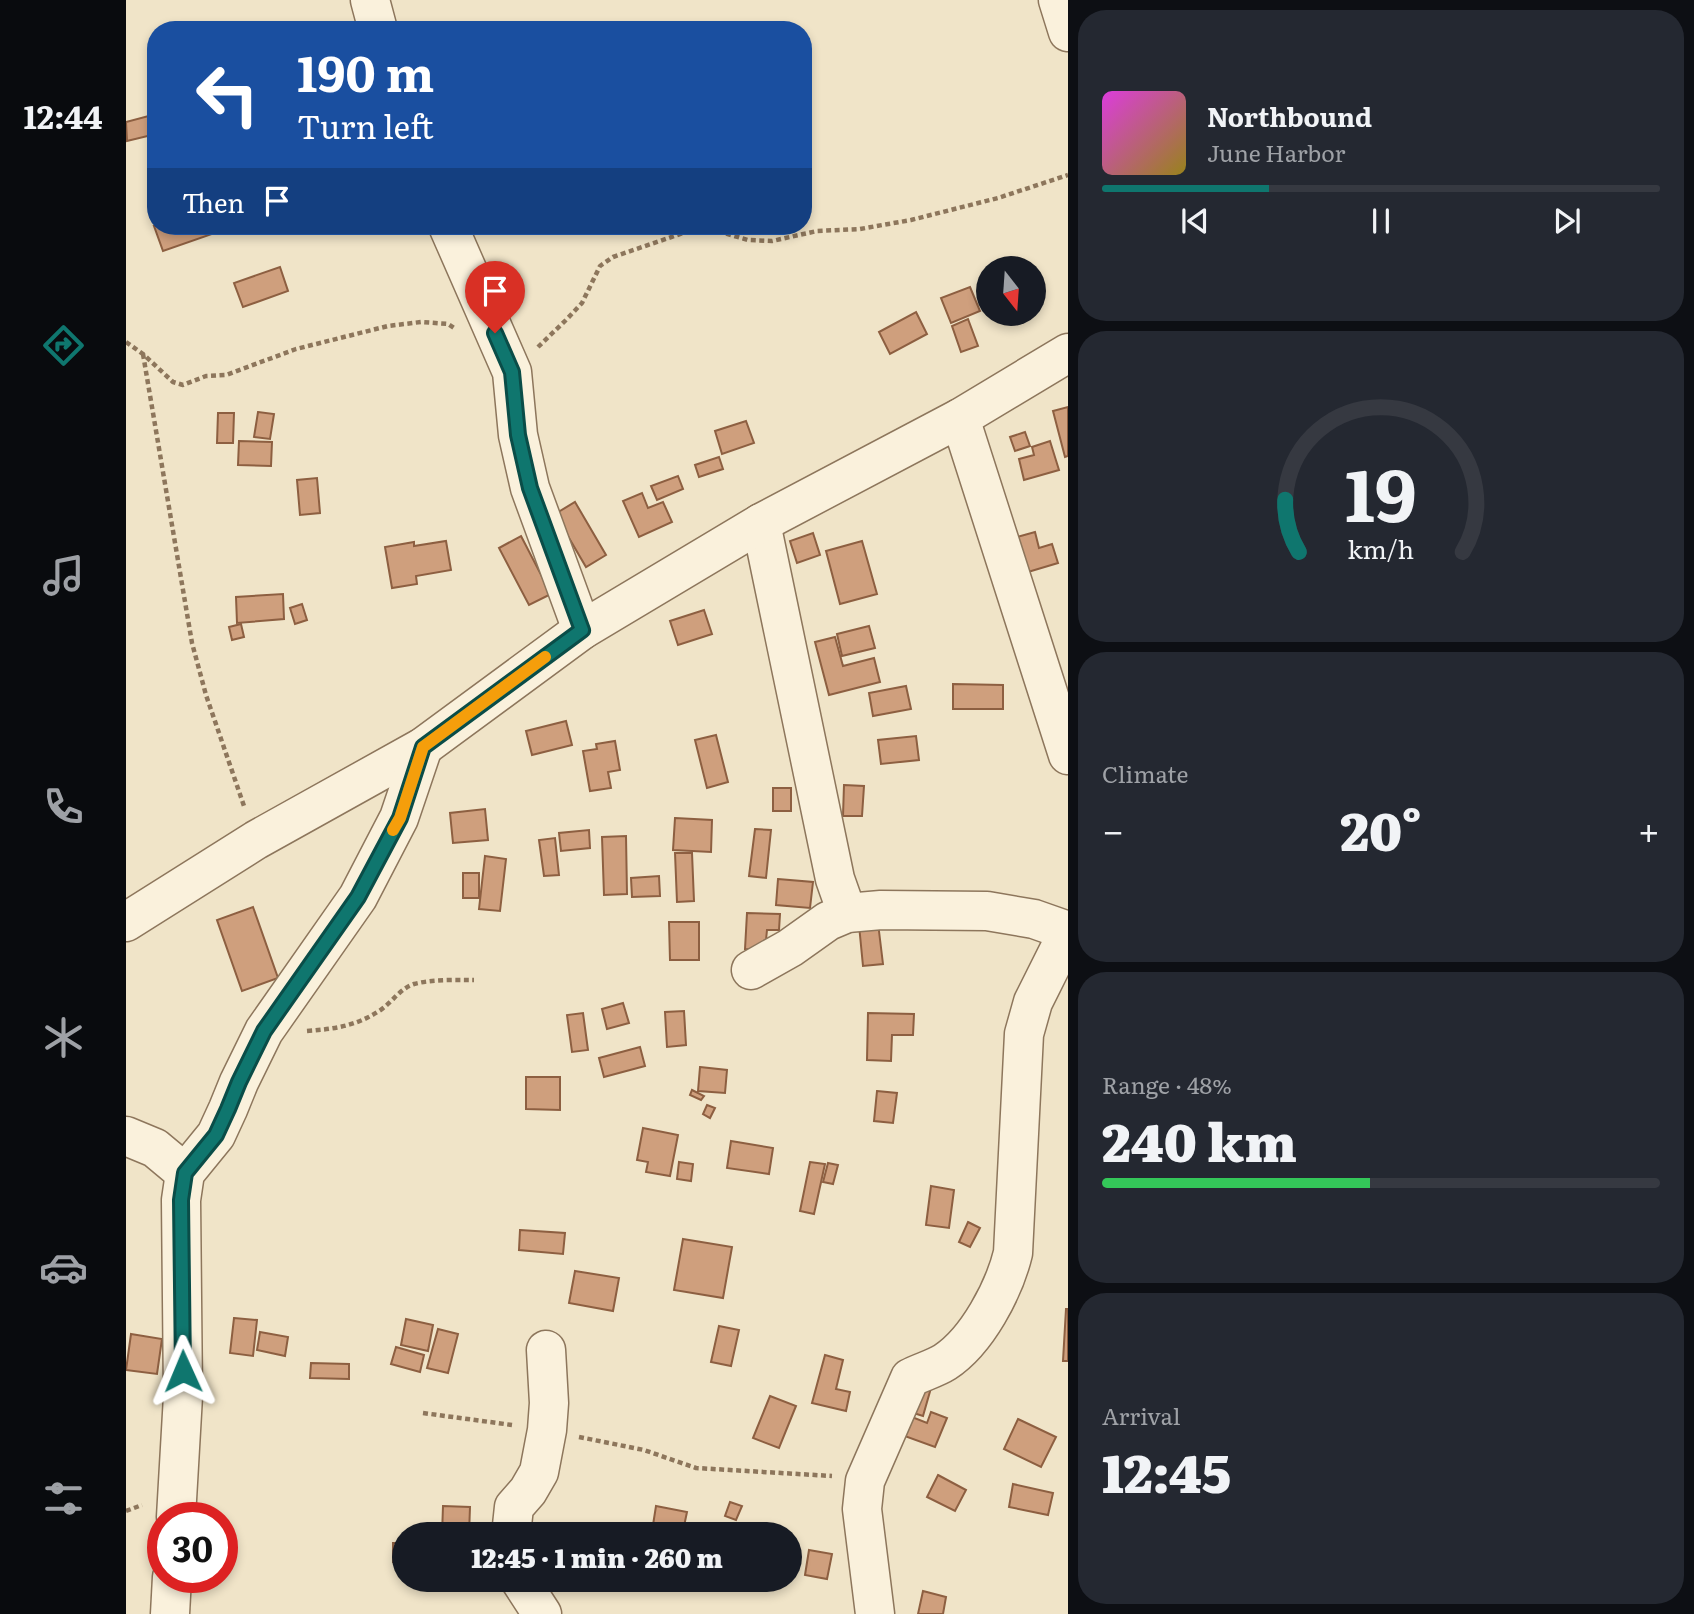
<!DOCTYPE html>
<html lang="en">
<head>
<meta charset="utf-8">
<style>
  :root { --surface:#171b24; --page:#242831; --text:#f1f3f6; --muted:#9ea1a6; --line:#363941; --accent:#0f766e }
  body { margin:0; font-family:Literata,serif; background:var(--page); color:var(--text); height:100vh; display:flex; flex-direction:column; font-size:26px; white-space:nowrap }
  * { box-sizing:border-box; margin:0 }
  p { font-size:23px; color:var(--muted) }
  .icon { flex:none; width:38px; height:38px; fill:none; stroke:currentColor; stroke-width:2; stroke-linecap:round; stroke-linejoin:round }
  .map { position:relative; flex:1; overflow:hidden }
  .drawer { display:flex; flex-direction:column; gap:10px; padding:10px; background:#0d0f14; width:626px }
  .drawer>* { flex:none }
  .banner { position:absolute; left:21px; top:21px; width:665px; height:214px; border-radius:28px; box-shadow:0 4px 10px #0003; background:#1a4fa0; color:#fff; overflow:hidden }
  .needle { width:46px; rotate:163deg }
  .fabs { position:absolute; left:850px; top:256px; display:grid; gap:14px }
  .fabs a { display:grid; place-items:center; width:70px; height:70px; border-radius:50%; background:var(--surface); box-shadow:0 4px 10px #0003; font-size:35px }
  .speed { position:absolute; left:21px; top:1502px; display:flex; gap:14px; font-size:35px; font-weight:700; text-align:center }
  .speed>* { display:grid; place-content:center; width:91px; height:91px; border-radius:50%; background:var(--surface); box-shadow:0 4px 10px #0003; line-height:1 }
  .speed .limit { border:10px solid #d22; background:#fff; color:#111 }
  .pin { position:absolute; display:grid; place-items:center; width:60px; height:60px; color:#fff; margin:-72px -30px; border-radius:50% 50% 50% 0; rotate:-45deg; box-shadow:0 0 7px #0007 }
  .pin .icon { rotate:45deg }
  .me { position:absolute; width:77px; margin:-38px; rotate:359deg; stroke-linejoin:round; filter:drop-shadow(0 0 5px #0008) }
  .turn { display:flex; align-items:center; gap:24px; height:147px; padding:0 35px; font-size:32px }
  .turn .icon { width:91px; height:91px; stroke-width:2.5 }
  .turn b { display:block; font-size:49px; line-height:60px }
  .then { display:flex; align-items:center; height:66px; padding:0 35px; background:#0003; gap:14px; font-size:26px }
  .big { font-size:52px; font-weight:800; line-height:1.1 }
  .drawer .tile { flex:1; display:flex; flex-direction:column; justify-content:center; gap:10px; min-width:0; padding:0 24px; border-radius:28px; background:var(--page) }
  .drawer .dial { align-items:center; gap:0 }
  .dial svg { height:182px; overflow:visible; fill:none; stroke:var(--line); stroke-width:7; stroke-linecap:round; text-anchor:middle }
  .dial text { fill:var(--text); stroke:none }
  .song { display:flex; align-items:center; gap:21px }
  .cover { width:84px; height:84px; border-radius:10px; background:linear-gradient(135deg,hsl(300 70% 55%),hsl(50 70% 35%)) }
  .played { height:7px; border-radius:4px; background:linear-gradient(90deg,var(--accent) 30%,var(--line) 30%) }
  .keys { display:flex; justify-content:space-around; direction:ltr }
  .heat { display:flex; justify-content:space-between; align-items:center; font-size:38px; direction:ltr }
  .charge { height:10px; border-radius:5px; background:linear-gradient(90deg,#34c759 48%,var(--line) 0) }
  .trip { position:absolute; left:266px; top:1522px; width:410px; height:70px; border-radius:35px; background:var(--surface); box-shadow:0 4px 10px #0003; font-weight:800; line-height:70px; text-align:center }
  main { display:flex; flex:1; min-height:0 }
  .dock { display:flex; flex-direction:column; width:126px; justify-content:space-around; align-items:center; background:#090b0e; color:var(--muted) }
  .dock .icon { width:49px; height:49px }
  .dock .current { color:var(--accent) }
  .dock b { font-size:32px; color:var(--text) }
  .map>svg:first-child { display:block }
  .building { fill:#cf9f7d; stroke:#8d5f41; stroke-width:2 }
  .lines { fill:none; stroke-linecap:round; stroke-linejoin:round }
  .minor-casing { stroke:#8d765c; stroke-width:41 }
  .path { stroke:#8d765c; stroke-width:4.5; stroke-dasharray:5 3.5; stroke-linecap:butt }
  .minor { stroke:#faf1dc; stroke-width:38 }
  .route-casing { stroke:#0a4d48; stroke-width:18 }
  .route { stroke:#0f766e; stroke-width:12 }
  .slow { stroke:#f59e0b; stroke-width:12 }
</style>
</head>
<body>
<main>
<nav class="dock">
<b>12:44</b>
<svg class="icon current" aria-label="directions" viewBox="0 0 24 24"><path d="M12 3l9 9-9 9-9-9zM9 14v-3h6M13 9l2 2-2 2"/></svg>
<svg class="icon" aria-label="music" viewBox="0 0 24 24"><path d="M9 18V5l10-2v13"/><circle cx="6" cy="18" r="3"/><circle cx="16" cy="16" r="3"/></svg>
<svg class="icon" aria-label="phone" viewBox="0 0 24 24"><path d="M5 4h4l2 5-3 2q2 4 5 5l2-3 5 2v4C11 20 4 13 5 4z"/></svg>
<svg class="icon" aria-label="climate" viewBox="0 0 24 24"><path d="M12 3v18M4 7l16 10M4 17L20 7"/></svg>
<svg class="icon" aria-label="car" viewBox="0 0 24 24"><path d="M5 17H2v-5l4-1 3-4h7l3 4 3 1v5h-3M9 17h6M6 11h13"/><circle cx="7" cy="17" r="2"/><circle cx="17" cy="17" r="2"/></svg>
<svg class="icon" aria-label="filters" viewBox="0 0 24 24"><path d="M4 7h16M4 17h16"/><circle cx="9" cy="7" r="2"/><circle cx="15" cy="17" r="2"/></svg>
</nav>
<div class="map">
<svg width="942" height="1614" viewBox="0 0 942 1614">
  <rect width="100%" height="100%" fill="#f0e4c8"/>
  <g class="building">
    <path d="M 30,114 L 30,134 L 1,141 L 0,122 Z"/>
    <path d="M 28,226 L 83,226 L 86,234 L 37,251 Z"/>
    <path d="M 154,267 L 162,291 L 117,307 L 108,283 Z"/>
    <path d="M 844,287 L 854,311 L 825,323 L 815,298 Z"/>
    <path d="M 790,312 L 801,334 L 764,354 L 753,332 Z"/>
    <path d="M 842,319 L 852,346 L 835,352 L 826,326 Z"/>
    <path d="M 942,407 L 942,456 L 939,457 L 927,411 Z"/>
    <path d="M 132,412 L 148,414 L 144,439 L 128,437 Z"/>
    <path d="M 92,413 L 108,413 L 107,443 L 91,443 Z"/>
    <path d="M 620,421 L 628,443 L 596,454 L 589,431 Z"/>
    <path d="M 899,432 L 904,446 L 889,451 L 884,437 Z"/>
    <path d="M 113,441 L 146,442 L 145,466 L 112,465 Z"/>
    <path d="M 924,441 L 933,470 L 898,480 L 893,459 L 908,455 L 906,447 Z"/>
    <path d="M 593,457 L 597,469 L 573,477 L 569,465 Z"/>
    <path d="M 552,476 L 557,489 L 531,500 L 525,486 Z"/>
    <path d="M 191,478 L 194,513 L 174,515 L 171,480 Z"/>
    <path d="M 516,493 L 522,508 L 537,502 L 546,522 L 513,537 L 497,501 Z"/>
    <path d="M 449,502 L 480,555 L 460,567 L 429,514 Z"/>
    <path d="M 909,532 L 913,548 L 926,544 L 932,563 L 902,572 L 891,537 Z"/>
    <path d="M 687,533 L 694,555 L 671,563 L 664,541 Z"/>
    <path d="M 395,536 L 425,594 L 403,605 L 373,548 Z"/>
    <path d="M 320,541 L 325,570 L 290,576 L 291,584 L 266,588 L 259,547 L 288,542 L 288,546 Z"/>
    <path d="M 736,541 L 751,594 L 714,604 L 700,551 Z"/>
    <path d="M 157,594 L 158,619 L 111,623 L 110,597 Z"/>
    <path d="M 176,604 L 181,620 L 169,624 L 164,608 Z"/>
    <path d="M 578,610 L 586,634 L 552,645 L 544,621 Z"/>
    <path d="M 115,624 L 118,637 L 106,640 L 103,627 Z"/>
    <path d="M 743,626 L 749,648 L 716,656 L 711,634 Z"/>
    <path d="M 709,637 L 717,666 L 748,658 L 754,682 L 703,695 L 689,642 Z"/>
    <path d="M 827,684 L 877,685 L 877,709 L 827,709 Z"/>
    <path d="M 780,686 L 785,709 L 747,716 L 743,693 Z"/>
    <path d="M 440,721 L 446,745 L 406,755 L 400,731 Z"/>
    <path d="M 590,735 L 602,782 L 581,788 L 569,740 Z"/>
    <path d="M 790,736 L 793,760 L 755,764 L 752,740 Z"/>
    <path d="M 489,741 L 494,770 L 482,772 L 485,788 L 464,791 L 457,751 L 471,749 L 470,744 Z"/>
    <path d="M 718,785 L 738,786 L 736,816 L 717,816 Z"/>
    <rect x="647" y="788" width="18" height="23"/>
    <path d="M 359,809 L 362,840 L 327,843 L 324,813 Z"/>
    <path d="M 549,818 L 586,820 L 585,852 L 547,850 Z"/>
    <path d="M 629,829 L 645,830 L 640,878 L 623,876 Z"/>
    <path d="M 463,830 L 464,848 L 435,851 L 433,833 Z"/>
    <path d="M 500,836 L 501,894 L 478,895 L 476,837 Z"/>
    <path d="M 429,838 L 433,875 L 418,876 L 413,840 Z"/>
    <path d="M 549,853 L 566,853 L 568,901 L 551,902 Z"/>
    <path d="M 359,856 L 380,859 L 374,911 L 353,909 Z"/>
    <rect x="337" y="873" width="16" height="25"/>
    <path d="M 533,876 L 534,896 L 506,897 L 505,878 Z"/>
    <path d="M 652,879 L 687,882 L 684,908 L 650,905 Z"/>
    <path d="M 127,907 L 152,978 L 116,991 L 91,920 Z"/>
    <path d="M 621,913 L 654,914 L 653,930 L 641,930 L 639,950 L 619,949 Z"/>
    <path d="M 543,922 L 573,922 L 573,960 L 544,960 Z"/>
    <path d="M 752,923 L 757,964 L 737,966 L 733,925 Z"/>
    <path d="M 497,1003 L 503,1023 L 481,1029 L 476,1009 Z"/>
    <path d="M 558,1011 L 560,1045 L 541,1047 L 539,1012 Z"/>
    <path d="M 457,1013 L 462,1050 L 446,1052 L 441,1015 Z"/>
    <path d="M 742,1013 L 788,1014 L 787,1035 L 766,1035 L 765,1061 L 741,1060 Z"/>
    <path d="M 514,1047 L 519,1066 L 478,1077 L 473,1058 Z"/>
    <path d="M 574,1067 L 601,1070 L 599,1093 L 572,1091 Z"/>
    <path d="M 400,1077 L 434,1077 L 434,1110 L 400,1109 Z"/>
    <path d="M 566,1090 L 578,1096 L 575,1100 L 564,1095 Z"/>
    <path d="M 751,1091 L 771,1093 L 767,1123 L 748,1121 Z"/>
    <path d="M 581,1105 L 589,1108 L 584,1118 L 577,1114 Z"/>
    <path d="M 517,1128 L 552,1135 L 544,1176 L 520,1172 L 522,1162 L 511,1160 Z"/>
    <path d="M 605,1141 L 647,1148 L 643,1174 L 601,1168 Z"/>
    <path d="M 553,1162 L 567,1164 L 565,1181 L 551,1179 Z"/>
    <path d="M 684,1162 L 699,1164 L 688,1214 L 674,1211 Z"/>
    <path d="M 702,1163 L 712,1165 L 707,1184 L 697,1182 Z"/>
    <path d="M 805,1186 L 828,1190 L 823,1228 L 800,1225 Z"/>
    <path d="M 842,1222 L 854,1228 L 844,1247 L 833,1242 Z"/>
    <path d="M 394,1230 L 439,1233 L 437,1254 L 393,1250 Z"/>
    <path d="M 557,1239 L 606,1247 L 597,1298 L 548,1290 Z"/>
    <path d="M 449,1271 L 493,1278 L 487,1311 L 443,1303 Z"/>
    <path d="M 940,1309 L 942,1309 L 942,1361 L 937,1361 Z"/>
    <path d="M 108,1318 L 131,1320 L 127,1356 L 104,1353 Z"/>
    <path d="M 280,1319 L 307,1325 L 302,1351 L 275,1345 Z"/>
    <path d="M 593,1326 L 613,1330 L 605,1366 L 585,1362 Z"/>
    <path d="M 312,1329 L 332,1334 L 322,1373 L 301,1368 Z"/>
    <path d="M 134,1332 L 162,1337 L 159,1356 L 131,1350 Z"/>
    <path d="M 5,1334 L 36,1339 L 31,1374 L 0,1370 Z"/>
    <path d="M 270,1347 L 298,1355 L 294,1372 L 265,1364 Z"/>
    <path d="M 699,1355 L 717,1360 L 710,1389 L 724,1392 L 720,1411 L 686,1403 Z"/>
    <path d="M 185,1363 L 223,1364 L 223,1379 L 184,1378 Z"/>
    <path d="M 807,1381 L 797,1416 L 781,1411 Z"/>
    <path d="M 644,1396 L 670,1406 L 653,1448 L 627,1438 Z"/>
    <path d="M 805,1412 L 821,1418 L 809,1447 L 773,1434 L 781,1415 L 801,1423 Z"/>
    <path d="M 892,1419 L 930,1437 L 915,1467 L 878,1449 Z"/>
    <path d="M 812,1475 L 840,1490 L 829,1511 L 801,1497 Z"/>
    <path d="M 887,1484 L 927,1493 L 922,1515 L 883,1507 Z"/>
    <path d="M 604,1502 L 616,1506 L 610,1520 L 599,1516 Z"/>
    <path d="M 317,1506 L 344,1507 L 343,1535 L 316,1535 Z"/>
    <path d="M 530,1506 L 561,1512 L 557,1531 L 527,1525 Z"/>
    <path d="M 602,1525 L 634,1533 L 633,1535 L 600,1535 Z"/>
    <rect x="267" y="1543" width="11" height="19"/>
    <path d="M 683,1550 L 706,1554 L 701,1579 L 679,1575 Z"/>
    <path d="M 314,1580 L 368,1580 L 367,1585 L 314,1583 Z"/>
    <path d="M 797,1591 L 820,1597 L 817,1614 L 792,1614 Z"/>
  </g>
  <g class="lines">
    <g class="minor-casing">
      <g id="minor">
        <path d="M 244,0 L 252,30"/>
        <path d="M 932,0 L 942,32"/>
        <path d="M 322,226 L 386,372 L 392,435 L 404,488 L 456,630"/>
        <path d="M 834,418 L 942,755"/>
        <path d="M 635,523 L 709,879 L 721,913"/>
        <path d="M 0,922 L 130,840 L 297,747 L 456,630 L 635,523 L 834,418 L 942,353"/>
        <path d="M 625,970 L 664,948 L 702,921 L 721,913 L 755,910 L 861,911 L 908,919 L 942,931"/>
        <path d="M 0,1136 L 29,1148 L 59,1173"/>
        <path d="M 50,1517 L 57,1396 L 55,1200 L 59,1173 L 90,1135 L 102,1109 L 113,1082 L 138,1031 L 232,897 L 273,818 L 297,747"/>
        <path d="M 385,1535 L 388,1507 L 402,1491 L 413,1472 L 421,1430 L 423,1403 L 420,1350"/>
        <path d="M 394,1580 L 416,1614"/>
        <path d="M 44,1614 L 46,1577"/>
        <path d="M 749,1614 L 736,1509 L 739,1481 L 784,1378 C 795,1372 808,1369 819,1362 C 851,1341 878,1290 887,1253 L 898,1034 L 907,1002 L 942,932"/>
      </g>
    </g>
    <g class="path">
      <path d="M 0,342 L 17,354 L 47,382 L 57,385 L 80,376 L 100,375 L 170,349 L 262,326 L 295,322 L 322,324 L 328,328"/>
      <path d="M 412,347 L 440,320 L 456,303 L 474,266 L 487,257 L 572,228 L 581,228 L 622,240 L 646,241 L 691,231 L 734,229 L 785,220 L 872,198 L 942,175"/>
      <path d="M 17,354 L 66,643 L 80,695 L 118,806"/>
      <path d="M 181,1031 C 208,1029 230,1026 253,1011 C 266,1003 273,989 288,984 C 307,979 329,980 348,980"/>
      <path d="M 297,1413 L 386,1425"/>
      <path d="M 453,1437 L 518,1450 L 570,1468 L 706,1476"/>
      <path d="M 0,1511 L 16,1505"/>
    </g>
    <use href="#minor" class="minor"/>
  </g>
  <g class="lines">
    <g class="route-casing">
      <path id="route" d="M 57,1371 L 55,1200 L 59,1173 L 90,1135 L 102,1109 L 113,1082 L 138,1031 L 232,897 L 274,818 L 297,747 L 456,630 L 404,488 L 392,435 L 386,372 L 369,333"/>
    </g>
    <use href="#route" class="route"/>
    <path class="slow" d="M 267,830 L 274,818 L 297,747 L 419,657"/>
  </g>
</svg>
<div class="fabs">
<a><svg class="needle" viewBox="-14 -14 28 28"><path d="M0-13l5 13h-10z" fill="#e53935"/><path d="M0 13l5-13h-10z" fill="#9ea1a6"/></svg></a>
</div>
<div class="speed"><div class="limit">30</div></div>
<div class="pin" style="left:369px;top:333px;background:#d93025"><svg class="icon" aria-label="arrive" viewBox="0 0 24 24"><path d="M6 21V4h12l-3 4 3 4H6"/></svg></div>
<svg class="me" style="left:57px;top:1371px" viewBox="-20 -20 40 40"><path d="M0-17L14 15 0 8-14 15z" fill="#0f766e" stroke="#fff" stroke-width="4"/></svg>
<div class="trip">12:45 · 1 min · 260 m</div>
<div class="banner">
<div class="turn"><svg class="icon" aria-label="left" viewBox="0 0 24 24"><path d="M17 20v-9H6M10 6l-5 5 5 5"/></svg><div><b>190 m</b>Turn left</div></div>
<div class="then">Then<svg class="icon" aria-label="arrive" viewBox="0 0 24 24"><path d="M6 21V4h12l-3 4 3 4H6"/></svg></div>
</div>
</div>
<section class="drawer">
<div class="tile">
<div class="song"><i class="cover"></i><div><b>Northbound</b><p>June Harbor</p></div></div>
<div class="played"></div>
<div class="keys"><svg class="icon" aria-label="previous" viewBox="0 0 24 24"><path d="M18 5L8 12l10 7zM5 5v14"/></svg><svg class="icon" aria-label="pause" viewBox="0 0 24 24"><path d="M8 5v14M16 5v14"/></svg><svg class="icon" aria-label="next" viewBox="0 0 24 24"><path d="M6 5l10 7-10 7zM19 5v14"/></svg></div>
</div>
<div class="tile dial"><svg viewBox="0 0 100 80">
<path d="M14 69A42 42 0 1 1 86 69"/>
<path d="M14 69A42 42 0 0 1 8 46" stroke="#0f766e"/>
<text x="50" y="56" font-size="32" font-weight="700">19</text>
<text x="50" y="72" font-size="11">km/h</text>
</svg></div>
<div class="tile"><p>Climate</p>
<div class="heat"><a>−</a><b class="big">20°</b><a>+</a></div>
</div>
<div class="tile"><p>Range · 48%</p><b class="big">240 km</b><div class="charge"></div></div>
<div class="tile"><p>Arrival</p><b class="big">12:45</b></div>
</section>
</main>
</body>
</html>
